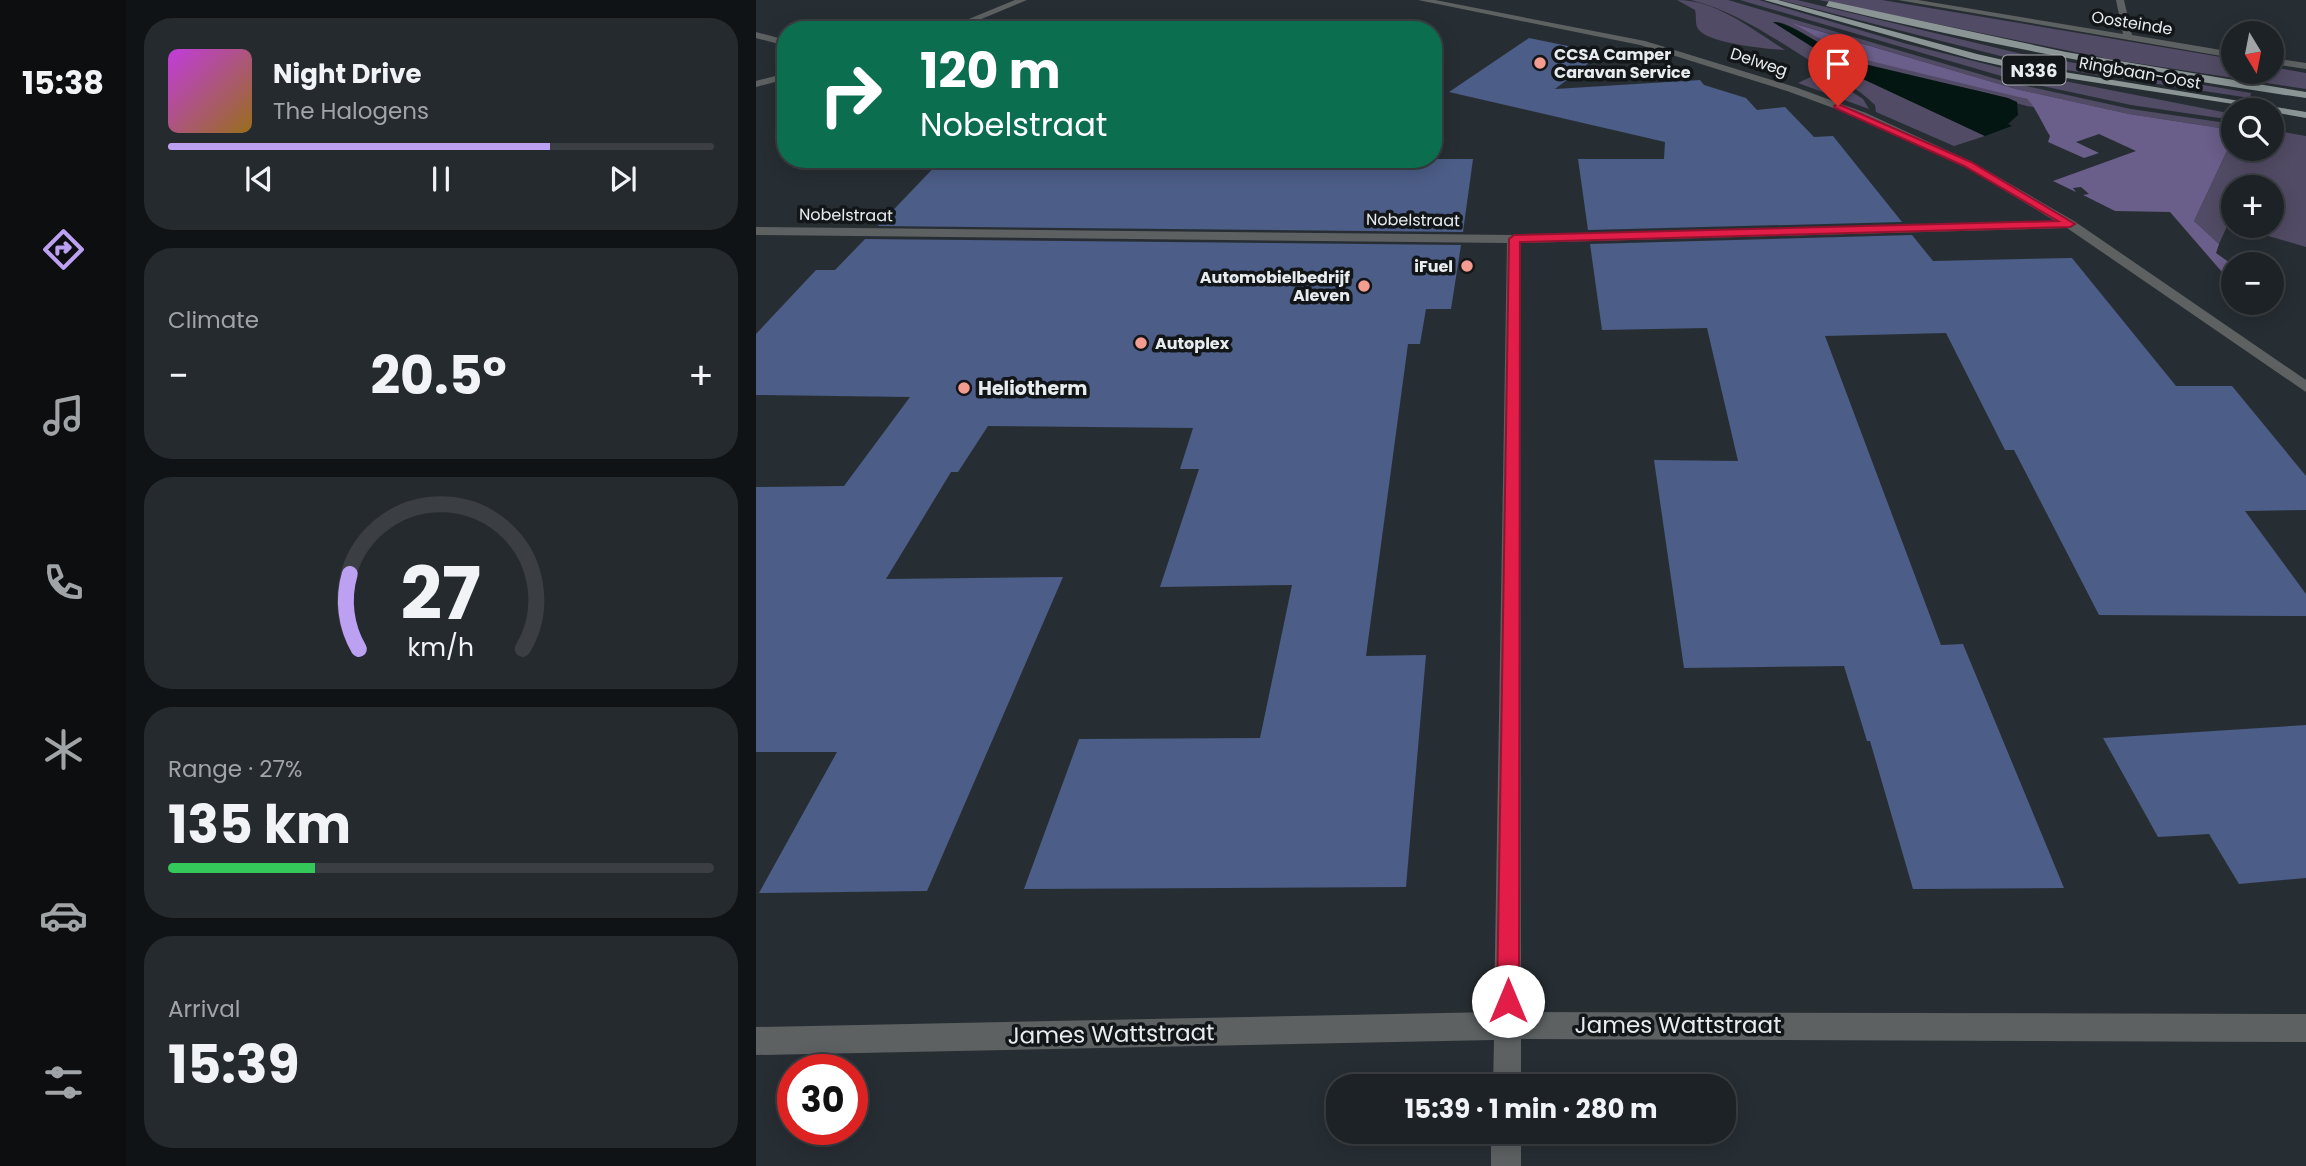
<!DOCTYPE html>
<html lang="en">
<head>
<meta charset="utf-8">
<style>
  :root { --surface:#1d2226; --page:#252a2e; --text:#f1f3f6; --muted:#a0a4a7; --line:#3b3f43; --accent:#bca0f2 }
  body { margin:0; font-family:Poppins,sans-serif; background:var(--page); color:var(--text); height:100vh; display:flex; flex-direction:column; font-size:26px; white-space:nowrap }
  * { box-sizing:border-box; margin:0 }
  p { font-size:23px; color:var(--muted) }
  .icon { flex:none; width:38px; height:38px; fill:none; stroke:currentColor; stroke-width:2; stroke-linecap:round; stroke-linejoin:round }
  .map { position:relative; flex:1; overflow:hidden }
  .sheet { display:flex; flex-direction:column; gap:18px; padding:18px; background:#101315; width:630px }
  .sheet>* { flex:none }
  .top-card { position:absolute; left:21px; top:21px; width:665px; height:147px; border-radius:28px; box-shadow:0 4px 18px #0003,0 0 0 2px var(--line); background:#0b6e4f; color:#fff; overflow:hidden }
  .needle { width:46px; rotate:170deg }
  .controls { position:absolute; left:1465px; top:21px; display:grid; gap:14px }
  .controls a { display:grid; place-items:center; width:63px; height:63px; border-radius:50%; background:var(--surface); box-shadow:0 4px 18px #0003,0 0 0 2px var(--line); font-size:35px }
  .speed { position:absolute; left:21px; top:1054px; display:flex; gap:14px; font-size:35px; font-weight:700; text-align:center }
  .speed>* { display:grid; place-content:center; width:91px; height:91px; border-radius:50%; background:var(--surface); box-shadow:0 4px 18px #0003,0 0 0 2px var(--line); line-height:1 }
  .speed .limit { border:10px solid #d22; background:#fff; color:#111 }
  .pin { position:absolute; display:grid; place-items:center; width:60px; height:60px; color:#fff; margin:-72px -30px; border-radius:50% 50% 50% 0; rotate:-45deg; box-shadow:0 0 7px #0007 }
  .pin .icon { rotate:45deg }
  .me { position:absolute; width:77px; margin:-38px; rotate:0deg; stroke-linejoin:round; filter:drop-shadow(0 0 5px #0008) }
  .turn { display:flex; align-items:center; gap:24px; height:147px; padding:0 28px; font-size:32px }
  .turn .icon { width:91px; height:91px; stroke-width:2.5 }
  .turn b { display:block; font-size:49px; line-height:60px }
  .big { font-size:52px; font-weight:700; line-height:1.1 }
  .sheet .widget { flex:1; display:flex; flex-direction:column; justify-content:center; gap:10px; min-width:0; padding:0 24px; border-radius:28px; background:var(--page) }
  .sheet .dial { align-items:center; gap:0 }
  .dial svg { height:182px; overflow:visible; fill:none; stroke:var(--line); stroke-width:7; stroke-linecap:round; text-anchor:middle }
  .dial text { fill:var(--text); stroke:none }
  .song { display:flex; align-items:center; gap:21px }
  .cover { width:84px; height:84px; border-radius:10px; background:linear-gradient(135deg,hsl(290 70% 55%),hsl(40 70% 35%)) }
  .played { height:7px; border-radius:4px; background:linear-gradient(90deg,var(--accent) 70%,var(--line) 70%) }
  .keys { display:flex; justify-content:space-around; direction:ltr }
  .heat { display:flex; justify-content:space-between; align-items:center; font-size:38px; direction:ltr }
  .charge { height:10px; border-radius:5px; background:linear-gradient(90deg,#34c759 27%,var(--line) 0) }
  .trip { position:absolute; left:570px; top:1074px; width:410px; height:70px; border-radius:28px; background:var(--surface); box-shadow:0 4px 18px #0003,0 0 0 2px var(--line); font-weight:700; line-height:70px; text-align:center }
  main { display:flex; flex:1; min-height:0 }
  .dock { display:flex; flex-direction:column; width:126px; justify-content:space-around; align-items:center; background:#0c0e0f; color:var(--muted) }
  .dock .icon { width:49px; height:49px }
  .dock .on { color:var(--accent) }
  .dock b { font-size:32px; color:var(--text) }
  .map>svg:first-child { display:block }
  .green { fill:#524b65; fill-rule:evenodd }
  .forest { fill:#6a5e8a }
  .water { fill:#041612 }
  .building { fill:#4c5d87 }
  .lines { fill:none; stroke-linecap:round; stroke-linejoin:round }
  .minor { fill:#5d6162; fill-rule:evenodd }
  .tertiary { fill:#5d6162; fill-rule:evenodd }
  .primary { fill:#8b9596; fill-rule:evenodd }
  .route { fill:#e11d48; stroke:#92132f; stroke-width:2 }
  .poi-dot { fill:#f59c91; stroke:#131618; stroke-width:2.5 }
  .labels { text-anchor:middle; dominant-baseline:central; stroke-width:7; stroke-linejoin:round; paint-order:stroke }
  .far-street-label { font-size:16px; fill:#e8ecef; stroke:#131618 }
  .far-poi-label { font-size:16px; font-weight:bold; fill:#e8ecef; stroke:#131618; text-anchor:start }
  .shield { fill:#131618; stroke:#a8acae; stroke-width:2 }
  .shield-label { font-size:18px; font-weight:bold; fill:#e8ecef }
  .poi-label { font-size:19px; font-weight:bold; fill:#e8ecef; stroke:#131618; text-anchor:start }
  .near-street-label { font-size:23px; fill:#e8ecef; stroke:#131618 }
</style>
</head>
<body>
<main>
<nav class="dock">
<b>15:38</b>
<svg class="icon on" aria-label="directions" viewBox="0 0 24 24"><path d="M12 3l9 9-9 9-9-9zM9 14v-3h6M13 9l2 2-2 2"/></svg>
<svg class="icon" aria-label="music" viewBox="0 0 24 24"><path d="M9 18V5l10-2v13"/><circle cx="6" cy="18" r="3"/><circle cx="16" cy="16" r="3"/></svg>
<svg class="icon" aria-label="phone" viewBox="0 0 24 24"><path d="M5 4h4l2 5-3 2q2 4 5 5l2-3 5 2v4C11 20 4 13 5 4z"/></svg>
<svg class="icon" aria-label="climate" viewBox="0 0 24 24"><path d="M12 3v18M4 7l16 10M4 17L20 7"/></svg>
<svg class="icon" aria-label="car" viewBox="0 0 24 24"><path d="M5 17H2v-5l4-1 3-4h7l3 4 3 1v5h-3M9 17h6M6 11h13"/><circle cx="7" cy="17" r="2"/><circle cx="17" cy="17" r="2"/></svg>
<svg class="icon" aria-label="filters" viewBox="0 0 24 24"><path d="M4 7h16M4 17h16"/><circle cx="9" cy="7" r="2"/><circle cx="15" cy="17" r="2"/></svg>
</nav>
<section class="sheet">
<div class="widget">
<div class="song"><i class="cover"></i><div><b>Night Drive</b><p>The Halogens</p></div></div>
<div class="played"></div>
<div class="keys"><svg class="icon" aria-label="previous" viewBox="0 0 24 24"><path d="M18 5L8 12l10 7zM5 5v14"/></svg><svg class="icon" aria-label="pause" viewBox="0 0 24 24"><path d="M8 5v14M16 5v14"/></svg><svg class="icon" aria-label="next" viewBox="0 0 24 24"><path d="M6 5l10 7-10 7zM19 5v14"/></svg></div>
</div>
<div class="widget"><p>Climate</p>
<div class="heat"><a>−</a><b class="big">20.5°</b><a>+</a></div>
</div>
<div class="widget dial"><svg viewBox="0 0 100 80">
<path d="M14 69A42 42 0 1 1 86 69"/>
<path d="M14 69A42 42 0 0 1 10 36" stroke="#bca0f2"/>
<text x="50" y="56" font-size="32" font-weight="700">27</text>
<text x="50" y="72" font-size="11">km/h</text>
</svg></div>
<div class="widget"><p>Range · 27%</p><b class="big">135 km</b><div class="charge"></div></div>
<div class="widget"><p>Arrival</p><b class="big">15:39</b></div>
</section>
<div class="map">
<svg width="1550" height="1166" viewBox="0 0 1550 1166">
  <rect width="100%" height="100%" fill="#272e33"/>
  <g class="green">
    <path d="M 921,0 C 961,0 997,30 1029,50 C 1011,49 957,44 944,31 C 938,26 941,17 939,10 Z"/>
    <path d="M 935,0 L 972,0 L 1247,81 L 1375,109 L 1477,124 L 1477,130 L 1373,114 L 1260,89 L 1040,24 L 1097,57 L 1263,96 L 1273,100 L 1278,107 C 1262,106 1247,96 1231,93 C 1183,81 1130,76 1084,56 C 1065,48 1036,21 1017,22 L 1107,79 L 1229,136 L 1198,146 L 1120,112 L 1119,105 C 1102,88 1080,77 1061,65 C 1020,40 982,12 935,0 Z"/>
    <path d="M 984,0 L 1003,0 L 1151,44 L 1257,71 L 1477,114 L 1477,120 L 1375,105 L 1259,80 Z"/>
    <path d="M 1024,0 L 1041,0 L 1266,54 L 1495,93 L 1494,98 L 1284,66 Z"/>
    <path d="M 1063,0 L 1126,0 L 1477,59 L 1477,72 L 1516,72 L 1516,67 L 1550,73 L 1550,89 L 1353,59 Z"/>
    <path d="M 1065,72 L 1107,99 L 1113,109 L 1042,83 Z"/>
    <path d="M 1516,130 L 1550,136 L 1550,247 L 1472,224 L 1463,244 L 1438,221 L 1477,138 L 1477,149 L 1516,149 ZM 1477,187 L 1516,187 L 1516,226 L 1477,226 Z"/>
  </g>
  <path class="forest" d="M 1036,23 L 1260,89 L 1373,114 L 1477,130 L 1477,138 L 1438,221 L 1463,244 L 1460,253 L 1477,265 L 1477,278 L 1466,272 L 1414,212 L 1359,211 L 1327,195 L 1333,194 L 1325,187 L 1317,188 L 1320,192 L 1297,181 L 1380,151 L 1343,134 L 1320,142 L 1343,153 L 1328,158 L 1292,142 L 1294,136 C 1287,125 1279,106 1271,99 L 1097,57 Z"/>
  <path class="water" d="M 1017,22 C 1033,21 1079,55 1100,62 L 1252,98 L 1261,102 L 1262,115 L 1252,124 L 1256,126 L 1229,136 L 1107,79 Z"/>
  <g class="building">
    <path d="M 773,38 L 846,53 L 799,89 L 944,80 L 948,85 L 990,98 L 1001,110 L 1029,107 L 1058,137 L 1077,136 L 1146,222 L 832,230 L 822,159 L 908,159 L 909,142 L 693,92 Z"/>
    <path d="M 186,159 L 717,159 L 707,232 L 122,226 Z"/>
    <path d="M 1156,235 L 1177,261 L 1316,258 L 1420,386 L 1476,386 L 1550,476 L 1550,510 L 1489,511 L 1550,594 L 1550,616 L 1343,615 L 1258,450 L 1249,450 L 1190,333 L 1069,336 L 1185,645 L 1207,644 L 1308,888 L 1157,889 L 1114,741 L 1111,741 L 1088,666 L 928,668 L 898,460 L 982,461 L 951,328 L 846,330 L 834,244 Z"/>
    <path d="M 109,239 L 705,245 L 695,309 L 670,309 L 664,344 L 652,344 L 610,656 L 670,655 L 650,887 L 268,889 L 323,739 L 504,738 L 536,585 L 404,587 L 443,469 L 424,469 L 437,428 L 232,426 L 202,472 L 195,472 L 130,579 L 307,577 L 171,891 L 3,893 L 81,752 L 0,752 L 0,487 L 88,486 L 154,397 L 0,395 L 0,334 L 60,270 L 79,270 Z"/>
    <path d="M 1550,725 L 1550,878 L 1483,884 L 1453,834 L 1402,837 L 1347,738 Z"/>
  </g>
  <g class="lines">
    <g class="minor">
      <path d="M 662,0 L 679,0 L 889,41 L 1039,87 L 1110,113 L 1216,162 L 1318,221 L 1550,380 L 1550,392 L 1311,228 L 764,243 L 765,1012 L 1550,1014 L 1550,1042 L 765,1039 L 765,1087 L 737,1087 L 738,1040 L 0,1055 L 0,1027 L 738,1012 L 751,243 L 0,235 L 0,227 L 758,235 L 1299,221 L 1208,166 L 1102,117 L 1031,91 L 884,45 Z"/>
      <path d="M 1142,0 L 1162,0 L 1367,34 L 1360,0 L 1368,0 L 1376,35 L 1477,52 L 1477,58 Z"/>
      <path d="M 0,32 L 30,40 L 30,46 L 0,38 Z"/>
      <path d="M 1516,58 L 1550,63 L 1550,69 L 1516,64 Z"/>
      <rect x="735" y="1132" width="30" height="34"/>
    </g>
    <g class="tertiary">
      <path d="M 259,0 L 271,0 L 199,30 L 186,30 Z"/>
      <path d="M 30,73 L 30,79 L 0,87 L 0,81 Z"/>
    </g>
    <g class="primary">
      <path d="M 1008,0 L 1022,0 L 1221,54 L 1278,67 L 1550,112 L 1550,118 L 1516,112 L 1516,110 L 1278,73 L 1216,59 Z"/>
      <path d="M 1073,1 L 1310,52 L 1550,92 L 1550,98 C 1389,75 1228,44 1070,6 Z"/>
    </g>
  </g>
  <path class="route" d="M 1082,104 L 1215,162 L 1319,224 L 1314,227 L 764,242 L 763,1001 L 759,1009 L 752,1012 L 744,1009 L 741,1001 L 753,239 L 758,235 L 1302,221 L 1208,166 L 1079,108 L 1078,106 Z"/>
  <g class="poi-dot">
    <circle cx="784" cy="63" r="7"/>
    <circle cx="711" cy="266" r="7"/>
    <circle cx="608" cy="286" r="7"/>
    <circle cx="385" cy="343" r="7"/>
    <circle cx="208" cy="388" r="7"/>
  </g>
  <g class="labels">
    <g class="far-street-label">
      <text transform="translate(1376 23) rotate(9)">Oosteinde</text>
      <text transform="translate(1003 62) rotate(18)">Delweg</text>
      <text transform="translate(1384 73) rotate(10)">Ringbaan-Oost</text>
      <text transform="translate(90 215) rotate(1)">Nobelstraat</text>
      <text transform="translate(657 220) rotate(1)">Nobelstraat</text>
    </g>
    <g class="far-poi-label">
      <text x="798" y="54">CCSA Camper<tspan x="798" dy="18">Caravan Service</tspan></text>
      <text x="697" y="266" text-anchor="end">iFuel</text>
      <text x="594" y="277" text-anchor="end">Automobielbedrijf<tspan x="594" dy="18">Aleven</tspan></text>
      <text x="399" y="343">Autoplex</text>
    </g>
    <rect class="shield" x="1246.5" y="55.5" width="63" height="29" rx="5"/>
    <g class="shield-label">
      <text x="1278" y="70">N336</text>
    </g>
    <g class="poi-label">
      <text x="222" y="388">Heliotherm</text>
    </g>
    <g class="near-street-label">
      <text x="922" y="1025">James Wattstraat</text>
      <text transform="translate(355 1034) rotate(-1)">James Wattstraat</text>
    </g>
  </g>
</svg>
<div class="controls">
<a><svg class="needle" viewBox="-14 -14 28 28"><path d="M0-13l5 13h-10z" fill="#e53935"/><path d="M0 13l5-13h-10z" fill="#a0a4a7"/></svg></a>
<a><svg class="icon" aria-label="search" viewBox="0 0 24 24"><circle cx="10" cy="10" r="6"/><path d="M15 15l6 6"/></svg></a>
<a>+</a>
<a>−</a>
</div>
<div class="speed"><div class="limit">30</div></div>
<div class="pin" style="left:1082px;top:106px;background:#d93025"><svg class="icon" aria-label="arrive" viewBox="0 0 24 24"><path d="M6 21V4h12l-3 4 3 4H6"/></svg></div>
<svg class="me" style="left:752px;top:1001px" viewBox="-20 -20 40 40"><circle r="19" fill="#fff"/><path d="M0-13L10 11 0 6-10 11z" fill="#e11d48"/></svg>
<div class="trip">15:39 · 1 min · 280 m</div>
<div class="top-card">
<div class="turn"><svg class="icon" aria-label="right" viewBox="0 0 24 24"><path d="M7 20v-9h11M14 6l5 5-5 5"/></svg><div><b>120 m</b>Nobelstraat</div></div>
</div>
</div>
</main>
</body>
</html>
